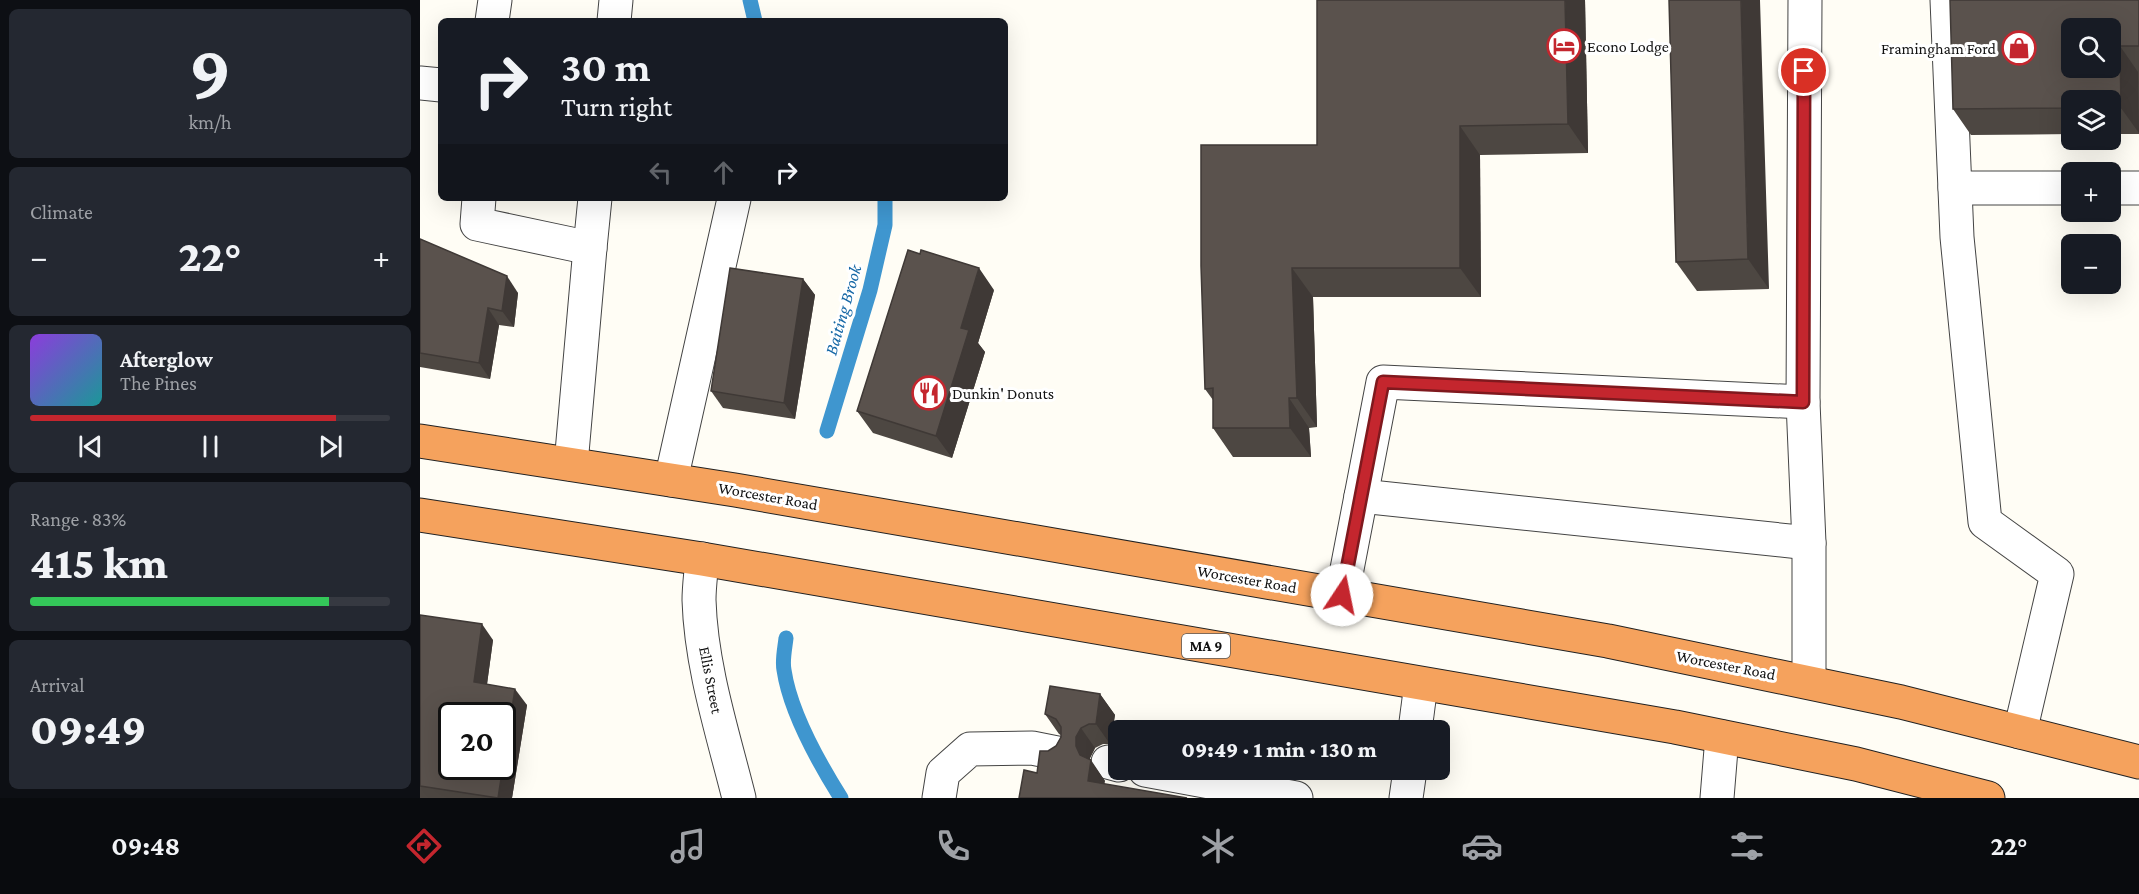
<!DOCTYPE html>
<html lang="en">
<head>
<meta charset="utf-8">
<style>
  :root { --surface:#171b24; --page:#242831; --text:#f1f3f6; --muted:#9ea1a6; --line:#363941; --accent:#c4262e }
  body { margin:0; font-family:"Crimson Pro",serif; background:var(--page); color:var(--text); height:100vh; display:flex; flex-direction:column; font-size:22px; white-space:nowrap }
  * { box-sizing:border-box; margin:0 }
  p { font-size:20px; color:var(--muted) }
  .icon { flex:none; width:33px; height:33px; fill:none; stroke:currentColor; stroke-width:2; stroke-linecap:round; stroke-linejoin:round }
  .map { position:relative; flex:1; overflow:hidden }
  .sheet { display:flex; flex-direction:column; gap:9px; padding:9px; background:#0d0f14; width:420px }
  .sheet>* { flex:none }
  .banner { position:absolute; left:18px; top:18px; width:570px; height:183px; border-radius:9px; box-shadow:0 6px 24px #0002; background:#171b24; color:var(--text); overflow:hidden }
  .buttons { position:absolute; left:1641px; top:18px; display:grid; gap:12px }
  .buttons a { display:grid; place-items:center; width:60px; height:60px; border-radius:9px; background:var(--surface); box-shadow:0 6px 24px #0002; font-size:30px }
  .speed { position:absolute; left:18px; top:702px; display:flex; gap:12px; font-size:30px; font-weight:700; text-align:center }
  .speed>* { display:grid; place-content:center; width:78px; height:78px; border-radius:50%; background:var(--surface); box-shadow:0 6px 24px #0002; line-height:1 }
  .speed .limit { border:3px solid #111; border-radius:9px; background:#fff; color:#111 }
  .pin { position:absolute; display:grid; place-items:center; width:51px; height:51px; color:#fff; margin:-26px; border:3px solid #fff; border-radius:50%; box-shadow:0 2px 6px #0007 }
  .me { position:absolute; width:66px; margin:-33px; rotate:11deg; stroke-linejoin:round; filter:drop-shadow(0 0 4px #0008) }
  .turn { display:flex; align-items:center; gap:21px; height:126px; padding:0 24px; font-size:27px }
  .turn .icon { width:78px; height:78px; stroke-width:2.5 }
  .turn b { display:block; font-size:42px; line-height:51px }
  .lanes { display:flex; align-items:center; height:57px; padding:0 24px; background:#0003; justify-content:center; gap:30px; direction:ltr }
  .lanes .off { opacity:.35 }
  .big { font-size:45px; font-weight:800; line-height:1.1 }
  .sheet .widget { flex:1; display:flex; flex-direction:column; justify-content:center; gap:9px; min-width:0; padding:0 21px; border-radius:9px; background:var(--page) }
  .sheet .dial { align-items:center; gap:0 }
  .dial b { font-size:78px; line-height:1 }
  .song { display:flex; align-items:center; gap:18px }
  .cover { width:72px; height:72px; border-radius:9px; background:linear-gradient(135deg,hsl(270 70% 55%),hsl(180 70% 35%)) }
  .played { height:6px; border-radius:3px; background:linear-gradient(90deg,var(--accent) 85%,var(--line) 85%) }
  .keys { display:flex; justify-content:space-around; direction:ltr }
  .heat { display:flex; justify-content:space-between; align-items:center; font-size:33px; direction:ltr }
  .charge { height:9px; border-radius:4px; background:linear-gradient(90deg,#34c759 83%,var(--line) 0) }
  .trip { position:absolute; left:688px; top:720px; width:342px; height:60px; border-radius:9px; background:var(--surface); box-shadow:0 6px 24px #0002; font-weight:800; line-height:60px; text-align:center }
  .tabs { display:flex; height:96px; justify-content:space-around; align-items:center; background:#090b0e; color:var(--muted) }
  .tabs .icon { width:42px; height:42px }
  .tabs .active { color:var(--accent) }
  .tabs b { font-size:27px; color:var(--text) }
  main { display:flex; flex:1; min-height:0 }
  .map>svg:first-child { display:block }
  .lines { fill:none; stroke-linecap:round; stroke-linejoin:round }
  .stream { stroke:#3f96cf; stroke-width:15 }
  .minor-casing { stroke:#444; stroke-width:35 }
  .highway-casing { stroke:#222; stroke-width:35 }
  .minor { stroke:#fff; stroke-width:33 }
  .highway { stroke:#f5a25d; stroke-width:33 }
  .wall { fill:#4d4742 }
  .shaded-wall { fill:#3f3936 }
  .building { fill:#5a524d; stroke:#3f3936; stroke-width:1.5; fill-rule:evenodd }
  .route-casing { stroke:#7f191e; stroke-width:15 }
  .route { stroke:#c4262e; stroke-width:10 }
  .labels { text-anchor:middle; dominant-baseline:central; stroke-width:6; stroke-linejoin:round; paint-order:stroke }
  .shield { fill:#fff; stroke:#585858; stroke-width:1.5 }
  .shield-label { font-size:15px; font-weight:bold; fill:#111 }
  .poi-label { font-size:16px; fill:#111; stroke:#fff; text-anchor:start }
  .street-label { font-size:16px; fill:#111; stroke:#fff }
  .water-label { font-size:18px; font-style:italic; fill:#1768a6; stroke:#fff }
</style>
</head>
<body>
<main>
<section class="sheet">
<div class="widget dial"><b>9</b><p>km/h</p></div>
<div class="widget"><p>Climate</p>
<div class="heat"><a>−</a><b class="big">22°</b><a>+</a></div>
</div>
<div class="widget">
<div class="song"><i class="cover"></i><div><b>Afterglow</b><p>The Pines</p></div></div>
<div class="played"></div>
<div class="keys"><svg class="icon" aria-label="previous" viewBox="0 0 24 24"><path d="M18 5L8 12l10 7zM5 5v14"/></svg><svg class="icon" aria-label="pause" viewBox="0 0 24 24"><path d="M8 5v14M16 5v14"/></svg><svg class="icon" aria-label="next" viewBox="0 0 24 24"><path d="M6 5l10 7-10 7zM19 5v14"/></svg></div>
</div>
<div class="widget"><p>Range · 83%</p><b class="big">415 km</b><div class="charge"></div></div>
<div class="widget"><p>Arrival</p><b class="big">09:49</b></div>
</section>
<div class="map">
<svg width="1719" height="798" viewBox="0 0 1719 798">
  <rect width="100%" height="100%" fill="#fffdf5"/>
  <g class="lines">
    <g class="stream">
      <path d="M 330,0 L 335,21"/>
      <path d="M 407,431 L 450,290 L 465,225 L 465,198"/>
      <path d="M 366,638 C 365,648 362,660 364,670 C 370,711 399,763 421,798"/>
    </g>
    <g class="minor-casing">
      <g id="minor">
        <path d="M 1527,0 L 1537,237 L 1565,522 L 1637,574 L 1600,732"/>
        <path d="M 72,21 L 75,0"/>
        <path d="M 194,21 L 196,0"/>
        <path d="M 0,83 L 21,85"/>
        <path d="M 1535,188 L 1652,188"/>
        <path d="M 1690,188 L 1719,188"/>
        <path d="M 59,198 L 57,224 L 170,248 L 175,198"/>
        <path d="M 1383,402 L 1385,0"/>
        <path d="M 151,464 L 170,248"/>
        <path d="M 251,480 L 314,199"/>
        <path d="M 941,496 L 1389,543"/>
        <path d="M 282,559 C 281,573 279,587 279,600 C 281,667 303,734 319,798"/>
        <path d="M 922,595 L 963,382 L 1383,402 L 1389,543 L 1389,682"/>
        <path d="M 995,730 L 1001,684"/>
        <path d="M 688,762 L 699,765"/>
        <path d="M 725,770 L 876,798"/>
        <path d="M 519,798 L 523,773 L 550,749 L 612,748 L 637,753"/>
        <path d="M 986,798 L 990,770"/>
        <path d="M 1297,798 L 1302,737"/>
      </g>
    </g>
    <g class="highway-casing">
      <g id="highway">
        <path d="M 0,441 L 315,490 L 1188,641 L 1481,702 L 1719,762"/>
        <path d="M 0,515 L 282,559 L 1255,727 L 1436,764 L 1568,798"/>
      </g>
    </g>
    <use href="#minor" class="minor"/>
    <use href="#highway" class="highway"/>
  </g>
  <g class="wall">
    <path d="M 1165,0 L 1168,153 L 1060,155 L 1061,297 L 893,297 L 897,427 L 889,428 L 891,457 L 813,457 L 793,428 L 793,400 L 785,389 L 897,145 Z"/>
    <path d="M 1249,0 L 1349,289 L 1277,291 L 1256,262 Z"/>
    <path d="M 1719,0 L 1719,134 L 1690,134 L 1690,100 L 1652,100 L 1652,134 L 1551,135 L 1533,109 Z"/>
    <path d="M 0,239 L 98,293 L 94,327 L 79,325 L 70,379 L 0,367 Z"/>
    <path d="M 383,279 L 395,295 L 375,419 L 303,408 L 291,391 Z"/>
    <path d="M 574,290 L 558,343 L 565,352 L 532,458 L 453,433 L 437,411 Z"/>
    <path d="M 0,615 L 73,640 L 67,684 L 107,705 L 92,798 L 0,798 Z"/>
    <path d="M 680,694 L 695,715 L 690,744 L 683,744 L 675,748 L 670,758 L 670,760 L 685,781 L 617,773 L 628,751 L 636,746 L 641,737 L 641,735 L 639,734 L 625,714 Z"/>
  </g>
  <g class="shaded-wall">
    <path d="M 1145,0 L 1165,0 L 1168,153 L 1148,124 Z"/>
    <path d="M 1321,0 L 1340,0 L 1349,289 L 1328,259 Z"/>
    <path d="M 1700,46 L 1718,72 L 1719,133 L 1701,108 Z"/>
    <path d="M 1040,126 L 1060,155 L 1061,297 L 1040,268 Z"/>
    <path d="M 559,268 L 574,290 L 558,343 L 565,352 L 532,458 L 516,436 L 541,328 Z"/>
    <path d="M 872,268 L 893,297 L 897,427 L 877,398 Z"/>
    <path d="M 87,276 L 98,293 L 94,327 L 82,311 Z"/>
    <path d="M 383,279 L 395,295 L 375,419 L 364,403 Z"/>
    <path d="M 68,308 L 79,325 L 70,379 L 59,363 Z"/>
    <path d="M 869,398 L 889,428 L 891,457 L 870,428 Z"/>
    <path d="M 62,624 L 73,640 L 65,699 L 54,682 Z"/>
    <path d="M 95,689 L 107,705 L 92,798 L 78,798 Z"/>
    <path d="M 680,694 L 695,715 L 690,744 L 676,724 Z"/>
    <path d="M 661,728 L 675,748 L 670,758 L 670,766 L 671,760 L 685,781 L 682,798 L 668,781 L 660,755 L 656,746 L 656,737 Z"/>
  </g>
  <g class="building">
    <path d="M 897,0 L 1145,0 L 1148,124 L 1040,126 L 1040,268 L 872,268 L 877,398 L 869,398 L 870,428 L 793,428 L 793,388 L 785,389 L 781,266 L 781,145 L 897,145 Z"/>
    <path d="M 1249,0 L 1321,0 L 1328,259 L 1256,262 Z"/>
    <path d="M 1530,0 L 1719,0 L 1719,46 L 1700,46 L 1701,108 L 1690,108 L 1690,100 L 1652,100 L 1652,108 L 1533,109 ZM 1652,28 L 1690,28 L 1690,68 L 1652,68 Z"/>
    <path d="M 0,239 L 87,276 L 82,311 L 68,308 L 59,363 L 0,353 Z"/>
    <path d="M 488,250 L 500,254 L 501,250 L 559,268 L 541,328 L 549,330 L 516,436 L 437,411 Z"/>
    <path d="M 310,268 L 383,279 L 364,403 L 291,391 Z"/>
    <path d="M 0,615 L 62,624 L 54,682 L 95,689 L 78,798 L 0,786 ZM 32,716 L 82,716 L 82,766 L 32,766 Z"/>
    <path d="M 630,686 L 680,694 L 676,724 L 669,724 L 661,728 L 656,737 L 656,746 L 660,755 L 671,760 L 668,781 L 767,798 L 599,798 L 604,770 L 617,773 L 620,751 L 628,751 L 636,746 L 641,737 L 641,727 L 636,719 L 625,714 Z"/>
  </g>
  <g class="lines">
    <g class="route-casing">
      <path id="route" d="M 922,595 L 963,382 L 1383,402 L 1384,71"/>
    </g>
    <use href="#route" class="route"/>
  </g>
  <defs>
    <g id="hotel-ring" transform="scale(1.725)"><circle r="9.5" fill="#fff" stroke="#c4262e" stroke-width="1.5"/><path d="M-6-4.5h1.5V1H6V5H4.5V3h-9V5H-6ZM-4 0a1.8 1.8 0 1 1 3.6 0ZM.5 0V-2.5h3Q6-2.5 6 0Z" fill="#c4262e"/></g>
    <g id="shop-ring" transform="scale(1.725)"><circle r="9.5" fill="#fff" stroke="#c4262e" stroke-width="1.5"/><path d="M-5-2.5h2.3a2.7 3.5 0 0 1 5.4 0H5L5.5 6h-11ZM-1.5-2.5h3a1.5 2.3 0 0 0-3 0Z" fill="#c4262e"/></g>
    <g id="restaurant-ring" transform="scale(1.725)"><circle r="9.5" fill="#fff" stroke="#c4262e" stroke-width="1.5"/><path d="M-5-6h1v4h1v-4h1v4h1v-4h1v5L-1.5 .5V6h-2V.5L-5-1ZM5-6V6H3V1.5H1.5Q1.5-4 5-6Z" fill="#c4262e"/></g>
  </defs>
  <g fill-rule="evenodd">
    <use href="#hotel-ring" x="1144" y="46"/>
    <use href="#shop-ring" x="1599" y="48"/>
    <use href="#restaurant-ring" x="509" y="393"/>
  </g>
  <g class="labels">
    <rect class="shield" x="762" y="634" width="48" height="24" rx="4.5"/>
    <g class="shield-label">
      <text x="786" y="646">MA 9</text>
    </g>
    <g class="poi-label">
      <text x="1167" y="46">Econo Lodge</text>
      <text x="1576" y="48" text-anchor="end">Framingham Ford</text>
      <text x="532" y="393">Dunkin' Donuts</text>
    </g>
    <g class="street-label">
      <text transform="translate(348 496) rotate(10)">Worcester Road</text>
      <text transform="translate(827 579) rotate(10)">Worcester Road</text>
      <text transform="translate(1306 665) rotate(11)">Worcester Road</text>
      <text transform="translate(291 680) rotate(79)">Ellis Street</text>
    </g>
    <g class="water-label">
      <text transform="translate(423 310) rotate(-74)">Baiting Brook</text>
    </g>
  </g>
</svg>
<div class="buttons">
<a><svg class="icon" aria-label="search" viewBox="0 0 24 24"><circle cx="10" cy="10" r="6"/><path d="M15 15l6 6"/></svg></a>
<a><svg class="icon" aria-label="layers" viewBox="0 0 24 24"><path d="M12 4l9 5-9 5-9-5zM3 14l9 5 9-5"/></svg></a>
<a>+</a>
<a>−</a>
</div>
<div class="speed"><div class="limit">20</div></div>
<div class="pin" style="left:1384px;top:71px;background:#d93025"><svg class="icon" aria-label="arrive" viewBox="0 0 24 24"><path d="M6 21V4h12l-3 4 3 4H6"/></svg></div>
<svg class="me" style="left:922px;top:595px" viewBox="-20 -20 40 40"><circle r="19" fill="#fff"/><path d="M0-13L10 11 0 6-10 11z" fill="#c4262e"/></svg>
<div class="trip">09:49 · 1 min · 130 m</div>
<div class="banner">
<div class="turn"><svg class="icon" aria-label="right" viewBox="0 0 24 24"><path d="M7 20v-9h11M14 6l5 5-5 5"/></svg><div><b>30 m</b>Turn right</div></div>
<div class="lanes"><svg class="icon off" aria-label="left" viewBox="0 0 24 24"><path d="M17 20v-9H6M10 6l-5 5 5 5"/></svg><svg class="icon off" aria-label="ahead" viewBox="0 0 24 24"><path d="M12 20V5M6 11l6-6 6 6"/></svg><svg class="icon" aria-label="right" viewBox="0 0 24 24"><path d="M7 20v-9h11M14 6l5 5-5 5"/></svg></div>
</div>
</div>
</main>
<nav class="tabs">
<b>09:48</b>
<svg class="icon active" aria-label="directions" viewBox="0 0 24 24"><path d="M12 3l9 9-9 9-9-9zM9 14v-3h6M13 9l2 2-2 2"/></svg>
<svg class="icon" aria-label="music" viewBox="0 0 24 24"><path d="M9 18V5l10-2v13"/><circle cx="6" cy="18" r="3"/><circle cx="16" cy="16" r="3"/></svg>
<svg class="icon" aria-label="phone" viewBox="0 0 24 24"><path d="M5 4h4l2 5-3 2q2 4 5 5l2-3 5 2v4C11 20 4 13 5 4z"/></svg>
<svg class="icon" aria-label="climate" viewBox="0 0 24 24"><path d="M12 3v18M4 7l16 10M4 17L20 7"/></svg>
<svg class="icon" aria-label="car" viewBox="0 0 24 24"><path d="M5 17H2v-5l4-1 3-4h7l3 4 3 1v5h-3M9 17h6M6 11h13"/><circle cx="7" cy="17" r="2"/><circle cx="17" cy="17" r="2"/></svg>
<svg class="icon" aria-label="filters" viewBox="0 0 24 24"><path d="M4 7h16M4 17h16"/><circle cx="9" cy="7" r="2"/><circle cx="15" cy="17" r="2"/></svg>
<b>22°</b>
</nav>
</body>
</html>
